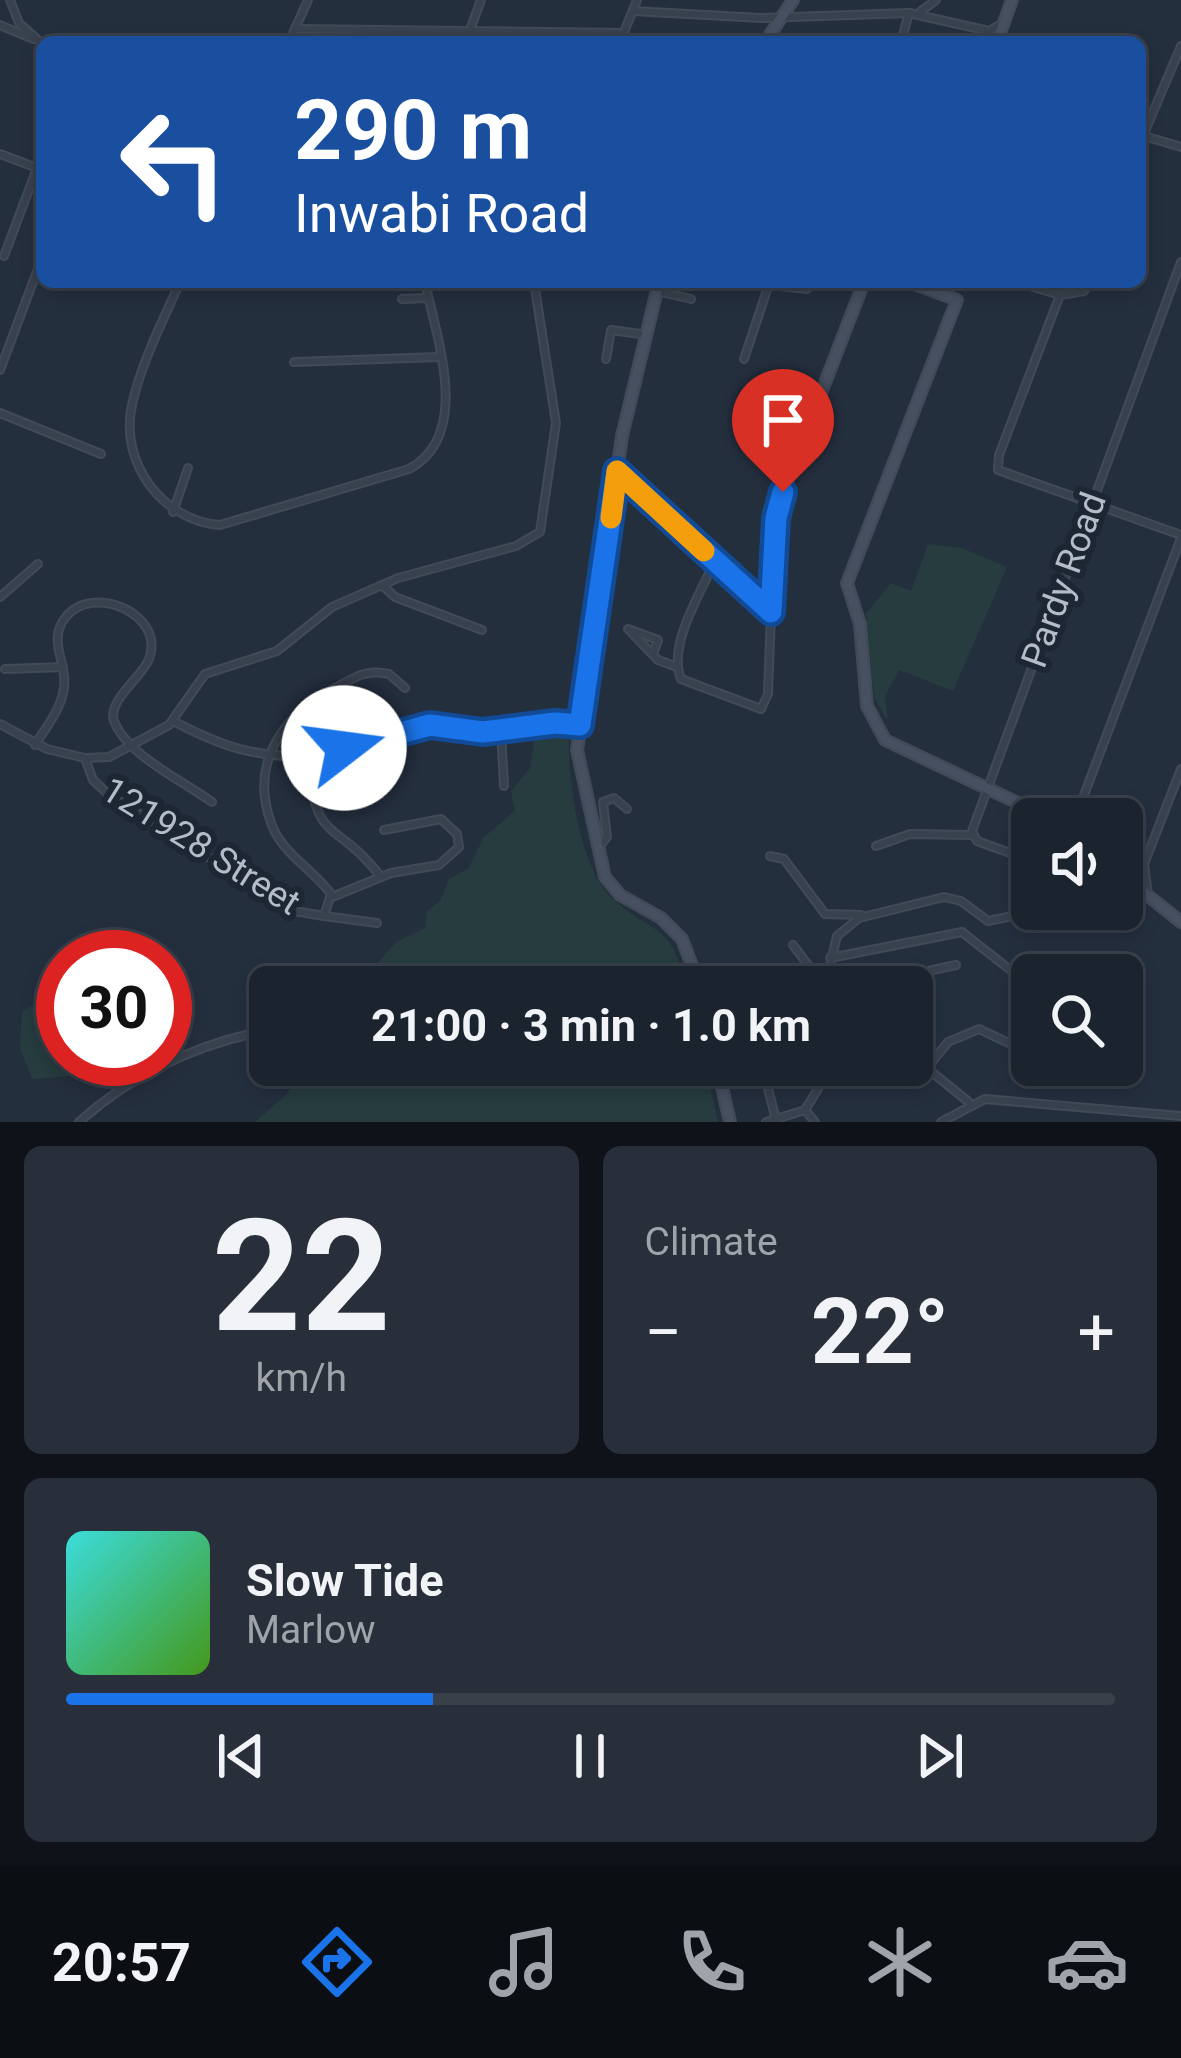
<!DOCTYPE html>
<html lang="en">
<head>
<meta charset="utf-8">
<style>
  :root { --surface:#1b232e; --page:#282f3a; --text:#f1f3f6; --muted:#a0a4aa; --line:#39404a; --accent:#1a73e8 }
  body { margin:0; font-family:Roboto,sans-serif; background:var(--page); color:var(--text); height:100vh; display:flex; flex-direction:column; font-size:45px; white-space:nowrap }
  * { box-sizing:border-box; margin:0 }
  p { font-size:39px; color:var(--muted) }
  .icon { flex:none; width:66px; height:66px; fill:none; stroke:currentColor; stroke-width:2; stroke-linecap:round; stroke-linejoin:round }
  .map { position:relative; height:1122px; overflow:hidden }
  .drawer { display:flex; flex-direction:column; gap:24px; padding:24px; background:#0f1319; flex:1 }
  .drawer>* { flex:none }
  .banner { position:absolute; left:36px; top:36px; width:1110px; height:252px; border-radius:18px; box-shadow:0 6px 18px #0003,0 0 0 3px var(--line); background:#1a4fa0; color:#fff; overflow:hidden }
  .controls { position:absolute; left:1011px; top:798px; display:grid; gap:24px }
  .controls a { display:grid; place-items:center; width:132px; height:132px; border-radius:18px; background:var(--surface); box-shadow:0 6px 18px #0003,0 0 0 3px var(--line); font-size:60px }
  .speed { position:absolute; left:36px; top:930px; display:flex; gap:24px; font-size:60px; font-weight:700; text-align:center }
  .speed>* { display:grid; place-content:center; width:156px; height:156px; border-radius:50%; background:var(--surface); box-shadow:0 6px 18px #0003,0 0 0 3px var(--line); line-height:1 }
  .speed .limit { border:18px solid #d22; background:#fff; color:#111 }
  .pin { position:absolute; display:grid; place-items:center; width:102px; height:102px; color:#fff; margin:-123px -51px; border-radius:50% 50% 50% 0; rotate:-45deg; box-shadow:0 0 12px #0007 }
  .pin .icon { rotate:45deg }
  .me { position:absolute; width:132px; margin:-66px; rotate:75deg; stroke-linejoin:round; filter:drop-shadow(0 0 9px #0008) }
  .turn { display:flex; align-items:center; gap:42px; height:252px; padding:0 60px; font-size:54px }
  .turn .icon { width:156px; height:156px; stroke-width:2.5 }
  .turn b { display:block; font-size:84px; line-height:102px }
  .big { font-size:90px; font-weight:700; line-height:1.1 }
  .drawer .widget { flex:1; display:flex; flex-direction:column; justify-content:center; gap:18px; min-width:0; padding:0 42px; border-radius:18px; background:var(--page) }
  .drawer .dial { align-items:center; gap:0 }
  .dial b { font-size:156px; line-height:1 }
  .song { display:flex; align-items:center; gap:36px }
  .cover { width:144px; height:144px; border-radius:18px; background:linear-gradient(135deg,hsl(180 70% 55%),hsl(100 70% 35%)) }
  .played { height:12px; border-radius:6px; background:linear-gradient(90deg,var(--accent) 35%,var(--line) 35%) }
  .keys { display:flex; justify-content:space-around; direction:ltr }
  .heat { display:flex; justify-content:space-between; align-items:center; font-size:66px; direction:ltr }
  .drawer .tiles { flex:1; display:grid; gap:24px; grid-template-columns:1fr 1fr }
  .widget:last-child { grid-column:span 2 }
  .trip { position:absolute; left:249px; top:966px; width:684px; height:120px; border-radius:18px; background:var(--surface); box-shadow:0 6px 18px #0003,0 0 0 3px var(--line); font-weight:700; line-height:120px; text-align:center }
  .menu { display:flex; height:192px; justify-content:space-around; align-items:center; background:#0b0e12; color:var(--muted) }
  .menu .icon { width:84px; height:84px }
  .menu .selected { color:var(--accent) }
  .menu b { font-size:54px; color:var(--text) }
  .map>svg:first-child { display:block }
  .green { fill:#263c3f }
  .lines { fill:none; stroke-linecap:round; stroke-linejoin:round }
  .street-casing { stroke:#414a57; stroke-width:10 }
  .secondary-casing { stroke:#414a57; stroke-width:14 }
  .street { stroke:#38414e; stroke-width:6 }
  .secondary { stroke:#465061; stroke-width:9 }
  .route-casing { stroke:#114b97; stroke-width:30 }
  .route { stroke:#1a73e8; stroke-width:21 }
  .slow { stroke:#f59e0b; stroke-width:21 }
  .labels { text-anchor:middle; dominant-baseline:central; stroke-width:12; stroke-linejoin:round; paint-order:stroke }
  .street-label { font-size:36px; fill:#b4bcc9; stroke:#1d2633 }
</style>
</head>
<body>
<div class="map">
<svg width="1181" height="1122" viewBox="0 0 1181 1122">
  <rect width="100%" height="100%" fill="#242f3e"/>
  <g class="green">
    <path d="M 928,544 L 962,548 L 1007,567 L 953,691 L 899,670 L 885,696 L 888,722 L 874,697 L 866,614 L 891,583 L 911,591 Z"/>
    <path d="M 564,727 L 569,728 C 566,771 579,869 612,898 C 654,937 670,919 687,987 L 359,987 L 360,971 L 373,968 L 396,942 L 425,928 L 427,911 L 440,901 L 449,879 L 468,869 L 484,837 L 515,811 L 511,791 L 530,768 L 535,733 Z"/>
    <path d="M 63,998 L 63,1059 L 128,1059 L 116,1073 L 32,1079 L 20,1048 L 22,1012 L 36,1003 Z"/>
    <path d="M 303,1065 L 705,1065 L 718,1122 L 255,1122 L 287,1094 Z"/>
  </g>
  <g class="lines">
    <g class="street-casing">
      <g id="street">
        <path d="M 10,0 L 19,23 L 39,41"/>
        <path d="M 633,11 L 761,18 L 909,13 L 989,31 L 1003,23"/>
        <path d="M 920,12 L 936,0"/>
        <path d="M 0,25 L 33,39"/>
        <path d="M 295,29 L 624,33"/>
        <path d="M 470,30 L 481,0"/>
        <path d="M 289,42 L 308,0"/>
        <path d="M 620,42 L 637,0"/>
        <path d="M 901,42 L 909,13"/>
        <path d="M 1144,136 L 1181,147"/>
        <path d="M 1140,143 L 1181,46"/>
        <path d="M 0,154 L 42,170"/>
        <path d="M 4,256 L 42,155"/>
        <path d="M 180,282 C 163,321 141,363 132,405 C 119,463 163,521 220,525 L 409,469 C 473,435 436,337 425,282"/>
        <path d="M 744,282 L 807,289"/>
        <path d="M 1017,282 L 1060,295 L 1084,291 L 1090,282"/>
        <path d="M 657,291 L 691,299"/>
        <path d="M 1060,295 L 999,455 L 998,470 L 1181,535"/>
        <path d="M 402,299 L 428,298"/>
        <path d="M 606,359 L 611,330 L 647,335"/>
        <path d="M 744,359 L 768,287"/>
        <path d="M 294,362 L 439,357"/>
        <path d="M 0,370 L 42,258"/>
        <path d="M 0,413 L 101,454"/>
        <path d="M 173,512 L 188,468"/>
        <path d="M 715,561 C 701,592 667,646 681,679 L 761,709 L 768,694 L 771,612"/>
        <path d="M 382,585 L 395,597 L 482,630"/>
        <path d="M 0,597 L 38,564"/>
        <path d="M 653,654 L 658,640 L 628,629 L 658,660 L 677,667"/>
        <path d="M 5,669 L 63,667"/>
        <path d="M 173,721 C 227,749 250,755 310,758 C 312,845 336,818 381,877"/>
        <path d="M 0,724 L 47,749 L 85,758 L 109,757 L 169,725 L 205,674 L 277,651 L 332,607 L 398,578 L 516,546 L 540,532 L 556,423 L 534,282"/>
        <path d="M 501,730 L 504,786"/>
        <path d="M 35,745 C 46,727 61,710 64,688 C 68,664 47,641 65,618 C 92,582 166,614 149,659 C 142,677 107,701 114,721 C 127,755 183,781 212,802"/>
        <path d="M 85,758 L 93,780 L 109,795 L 294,911 L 324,916 L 331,894 C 312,868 282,854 271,823 C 249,761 284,714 337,687 C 355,677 366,669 389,674 L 405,688"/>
        <path d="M 311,759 L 431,725 L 483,732 L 548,723 L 579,725"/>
        <path d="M 1075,819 L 1181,538"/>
        <path d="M 600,846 L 607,837 L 603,802 L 614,798 L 627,809"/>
        <path d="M 876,846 L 910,834 L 972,835"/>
        <path d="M 770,856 L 784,859 L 825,914 L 861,915"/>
        <path d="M 1032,861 L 977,841 L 972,831 L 1181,262"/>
        <path d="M 1148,895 L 1144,864 L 1181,769"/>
        <path d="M 332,897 L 391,873 L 439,865 L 459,847 L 457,834 L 441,819 L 384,830"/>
        <path d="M 324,916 L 377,923"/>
        <path d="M 793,945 L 811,969 L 826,978"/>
        <path d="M 830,958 L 962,932 L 1032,987"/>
        <path d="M 825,987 L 837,936 L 859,918 L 944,897 L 961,901 L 988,921 L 1017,915 L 1057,926 L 1071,909"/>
        <path d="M 854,987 L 956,965"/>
        <path d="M 912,1014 L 920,1012"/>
        <path d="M 912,1056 L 970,1103"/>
        <path d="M 1122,1063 L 1130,1063"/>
        <path d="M 762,1065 L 776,1120"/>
        <path d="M 927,1068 L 948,1042 L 979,1029 L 1032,1054"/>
        <path d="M 805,1110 L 815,1122"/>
        <path d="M 79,1122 C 128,1078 188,1048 254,1033"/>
        <path d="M 766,1122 L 805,1110 L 818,1089 L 821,1065"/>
        <path d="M 941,1122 L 985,1099 L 1181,1116"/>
      </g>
    </g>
    <g class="secondary-casing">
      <g id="secondary">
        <path d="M 765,42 L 793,0"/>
        <path d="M 997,42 L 1012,0"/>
        <path d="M 659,282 L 622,436 L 577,750 L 605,877 L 620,895 L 661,918 L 682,939 L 700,987"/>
        <path d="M 909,282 L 957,300 L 847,583 L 860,624 L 867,706 L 885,740 L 1052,819"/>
        <path d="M 617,471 L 771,612"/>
        <path d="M 771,612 L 780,499 L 864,282"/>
        <path d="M 1122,875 L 1181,922"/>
        <path d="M 717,1065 L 730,1122"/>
      </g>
    </g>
    <use href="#street" class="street"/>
    <use href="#secondary" class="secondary"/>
  </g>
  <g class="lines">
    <g class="route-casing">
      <path id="route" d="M 344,748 L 430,725 L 483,732 L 555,723 L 580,725 L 617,471 L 771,612 L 776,518 L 783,492"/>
    </g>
    <use href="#route" class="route"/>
    <path class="slow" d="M 611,518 L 617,471 L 704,551"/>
  </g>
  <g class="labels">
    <g class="street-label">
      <text transform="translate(1064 580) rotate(-70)">Pardy Road</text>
      <text transform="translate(201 846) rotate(32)">121928 Street</text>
    </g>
  </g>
</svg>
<div class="controls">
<a><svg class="icon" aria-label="sound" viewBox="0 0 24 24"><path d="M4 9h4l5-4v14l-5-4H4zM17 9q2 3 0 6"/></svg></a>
<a><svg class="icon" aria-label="search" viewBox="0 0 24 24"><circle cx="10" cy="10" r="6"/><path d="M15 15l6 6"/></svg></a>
</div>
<div class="speed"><div class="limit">30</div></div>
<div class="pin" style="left:783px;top:492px;background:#d93025"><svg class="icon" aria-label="arrive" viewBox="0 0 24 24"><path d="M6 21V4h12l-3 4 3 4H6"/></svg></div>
<svg class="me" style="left:344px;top:748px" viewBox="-20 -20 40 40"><circle r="19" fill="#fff"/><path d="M0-13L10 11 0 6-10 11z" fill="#1a73e8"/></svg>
<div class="trip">21:00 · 3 min · 1.0 km</div>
<div class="banner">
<div class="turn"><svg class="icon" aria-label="left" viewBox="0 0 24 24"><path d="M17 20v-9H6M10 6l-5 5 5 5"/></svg><div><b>290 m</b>Inwabi Road</div></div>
</div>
</div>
<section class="drawer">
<div class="tiles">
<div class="widget dial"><b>22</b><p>km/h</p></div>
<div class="widget"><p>Climate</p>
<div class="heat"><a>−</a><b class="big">22°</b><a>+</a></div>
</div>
<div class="widget">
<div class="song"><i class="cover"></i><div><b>Slow Tide</b><p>Marlow</p></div></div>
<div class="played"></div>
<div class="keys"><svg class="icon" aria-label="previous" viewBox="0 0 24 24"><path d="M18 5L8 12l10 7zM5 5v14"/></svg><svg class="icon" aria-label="pause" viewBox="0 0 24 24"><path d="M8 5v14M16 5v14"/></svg><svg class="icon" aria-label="next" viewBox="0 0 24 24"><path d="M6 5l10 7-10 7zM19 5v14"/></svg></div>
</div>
</div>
</section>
<nav class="menu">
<b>20:57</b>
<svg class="icon selected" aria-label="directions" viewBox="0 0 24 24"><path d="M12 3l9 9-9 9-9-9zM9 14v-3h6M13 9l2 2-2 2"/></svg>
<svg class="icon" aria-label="music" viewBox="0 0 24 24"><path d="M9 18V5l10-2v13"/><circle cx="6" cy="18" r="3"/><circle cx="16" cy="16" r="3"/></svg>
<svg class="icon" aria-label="phone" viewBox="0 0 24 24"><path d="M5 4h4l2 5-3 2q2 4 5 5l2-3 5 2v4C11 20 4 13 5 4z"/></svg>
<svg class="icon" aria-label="climate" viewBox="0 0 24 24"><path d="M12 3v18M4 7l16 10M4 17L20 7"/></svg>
<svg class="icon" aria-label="car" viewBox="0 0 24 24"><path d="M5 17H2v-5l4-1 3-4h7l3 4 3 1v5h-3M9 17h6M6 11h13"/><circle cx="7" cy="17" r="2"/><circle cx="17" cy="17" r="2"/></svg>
</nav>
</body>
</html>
